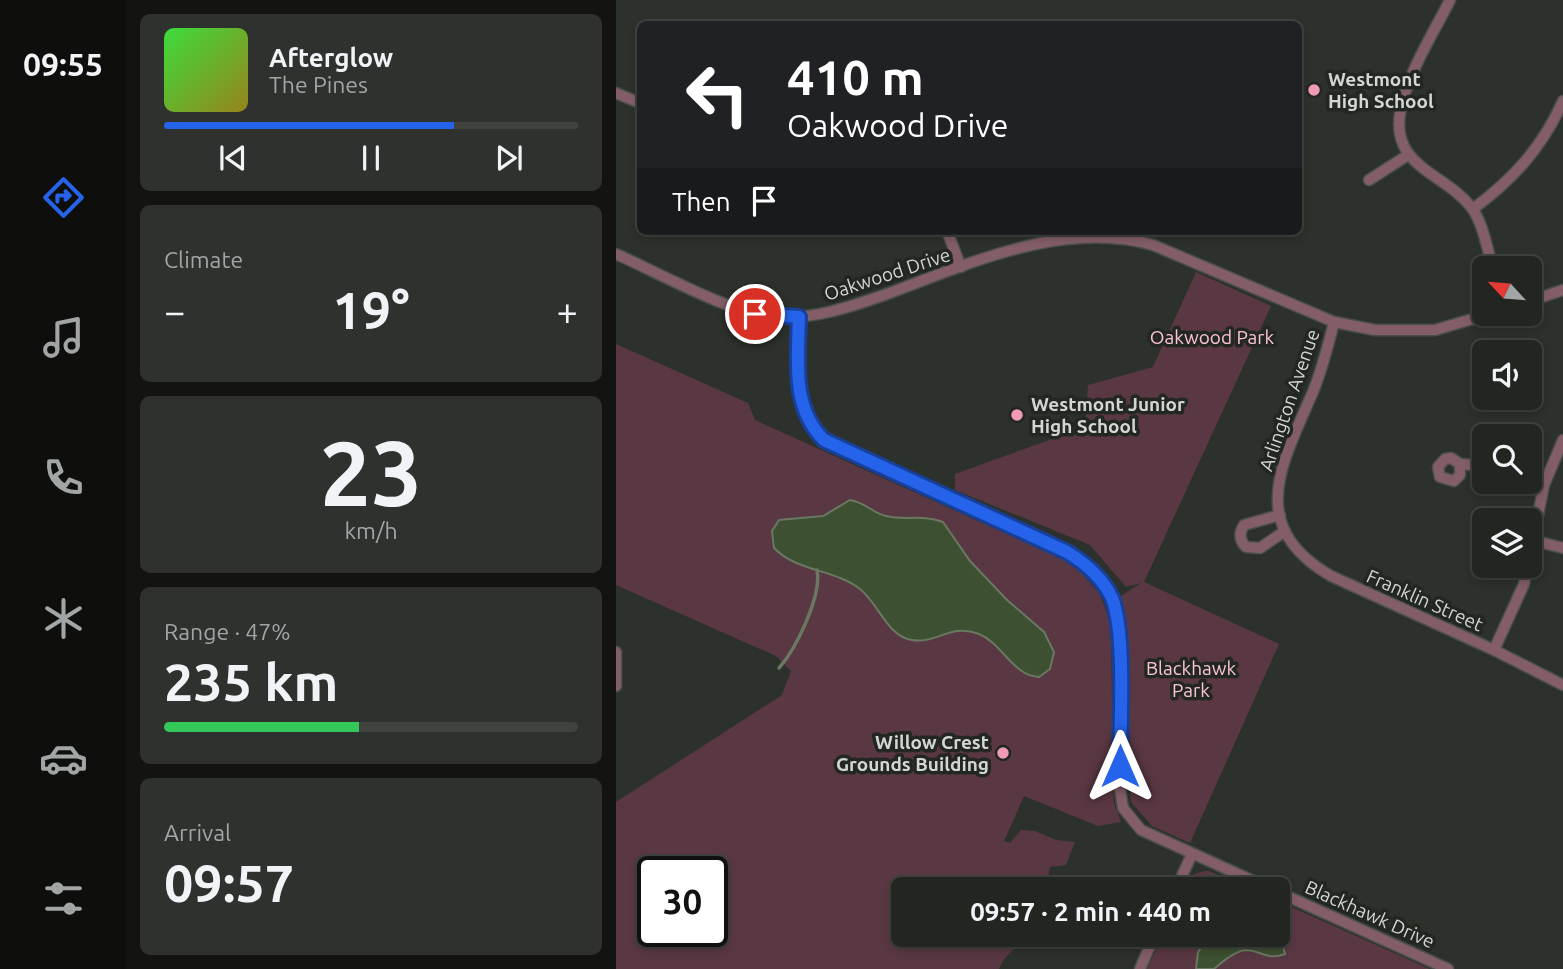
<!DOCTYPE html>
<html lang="en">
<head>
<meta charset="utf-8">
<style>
  :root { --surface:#222520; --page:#2e312d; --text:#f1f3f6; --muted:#a2a5a5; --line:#3f423e; --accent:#2563eb }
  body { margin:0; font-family:Ubuntu,sans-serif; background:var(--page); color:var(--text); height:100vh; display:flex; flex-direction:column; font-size:26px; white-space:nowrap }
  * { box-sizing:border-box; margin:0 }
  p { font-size:23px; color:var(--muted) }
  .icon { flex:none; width:38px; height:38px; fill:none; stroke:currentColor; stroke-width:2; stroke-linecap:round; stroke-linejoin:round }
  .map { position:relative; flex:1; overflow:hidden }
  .drawer { display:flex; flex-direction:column; gap:14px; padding:14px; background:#131412; width:490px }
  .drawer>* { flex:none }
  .guide { position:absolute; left:21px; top:21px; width:665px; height:214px; border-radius:10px; box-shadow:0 4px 10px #0003,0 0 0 2px var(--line); background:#202124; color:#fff; overflow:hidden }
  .needle { width:46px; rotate:296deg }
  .fabs { position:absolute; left:856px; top:256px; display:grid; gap:14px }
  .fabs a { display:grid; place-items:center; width:70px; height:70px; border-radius:10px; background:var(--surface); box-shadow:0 4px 10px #0003,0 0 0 2px var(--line); font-size:35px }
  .speed { position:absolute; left:21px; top:856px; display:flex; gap:14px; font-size:35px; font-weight:700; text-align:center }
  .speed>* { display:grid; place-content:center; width:91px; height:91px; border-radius:50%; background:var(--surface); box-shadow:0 4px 10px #0003,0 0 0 2px var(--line); line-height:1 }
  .speed .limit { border:4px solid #111; border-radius:10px; background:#fff; color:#111 }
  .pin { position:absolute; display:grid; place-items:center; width:60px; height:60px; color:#fff; margin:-30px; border:4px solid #fff; border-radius:50%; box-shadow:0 2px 7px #0007 }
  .me { position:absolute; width:77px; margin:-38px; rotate:0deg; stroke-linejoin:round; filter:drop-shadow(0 0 5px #0008) }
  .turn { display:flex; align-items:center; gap:24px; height:147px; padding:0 35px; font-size:32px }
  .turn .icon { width:91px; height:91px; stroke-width:2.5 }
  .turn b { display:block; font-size:49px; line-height:60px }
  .then { display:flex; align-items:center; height:66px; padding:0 35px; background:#0003; gap:14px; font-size:26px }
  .big { font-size:52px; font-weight:700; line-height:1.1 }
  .drawer .card { flex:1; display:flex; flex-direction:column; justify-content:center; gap:10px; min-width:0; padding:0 24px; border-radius:10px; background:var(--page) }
  .drawer .dial { align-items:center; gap:0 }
  .dial b { font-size:91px; line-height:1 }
  .song { display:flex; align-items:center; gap:21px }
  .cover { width:84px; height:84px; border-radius:10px; background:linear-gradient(135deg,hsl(120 70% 55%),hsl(50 70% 35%)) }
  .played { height:7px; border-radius:4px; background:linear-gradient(90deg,var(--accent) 70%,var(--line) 70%) }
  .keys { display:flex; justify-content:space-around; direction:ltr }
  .heat { display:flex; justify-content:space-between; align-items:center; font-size:38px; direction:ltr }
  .charge { height:10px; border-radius:5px; background:linear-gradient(90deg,#34c759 47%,var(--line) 0) }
  .trip { position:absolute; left:275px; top:877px; width:399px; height:70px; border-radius:10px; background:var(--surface); box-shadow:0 4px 10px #0003,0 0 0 2px var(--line); font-weight:700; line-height:70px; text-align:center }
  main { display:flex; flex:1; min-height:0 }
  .dock { display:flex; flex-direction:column; width:126px; justify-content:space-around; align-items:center; background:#0e0f0d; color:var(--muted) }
  .dock .icon { width:49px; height:49px }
  .dock .current { color:var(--accent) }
  .dock b { font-size:32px; color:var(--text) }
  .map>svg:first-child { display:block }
  .green { fill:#5a3843; fill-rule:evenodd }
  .water { fill:#3d5031; stroke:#6a7862; stroke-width:2 }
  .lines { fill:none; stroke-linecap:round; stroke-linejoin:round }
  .stream { stroke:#6a7862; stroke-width:3.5 }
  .street-casing { stroke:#4b4f49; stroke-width:13 }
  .street { stroke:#835e69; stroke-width:10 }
  .route-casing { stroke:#184099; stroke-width:18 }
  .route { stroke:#2563eb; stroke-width:12 }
  .poi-dot { fill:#f09ab6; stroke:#232721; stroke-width:2.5 }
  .labels { text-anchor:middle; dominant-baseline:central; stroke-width:7; stroke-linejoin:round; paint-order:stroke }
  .poi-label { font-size:19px; font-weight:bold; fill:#d4d6d3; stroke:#232721; text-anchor:start }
  .street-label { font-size:19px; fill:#d4d6d3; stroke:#232721 }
  .park-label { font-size:19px; fill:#fbc3d4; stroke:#232721 }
</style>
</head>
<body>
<main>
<nav class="dock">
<b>09:55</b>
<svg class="icon current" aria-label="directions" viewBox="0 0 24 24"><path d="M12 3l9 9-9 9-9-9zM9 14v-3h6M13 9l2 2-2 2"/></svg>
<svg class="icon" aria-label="music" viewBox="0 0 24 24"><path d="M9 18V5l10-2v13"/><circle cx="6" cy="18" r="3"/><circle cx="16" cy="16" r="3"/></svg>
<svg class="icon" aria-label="phone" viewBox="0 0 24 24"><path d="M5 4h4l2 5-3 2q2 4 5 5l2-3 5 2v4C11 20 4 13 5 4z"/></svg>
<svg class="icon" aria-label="climate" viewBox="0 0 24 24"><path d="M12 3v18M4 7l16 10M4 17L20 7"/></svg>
<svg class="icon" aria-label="car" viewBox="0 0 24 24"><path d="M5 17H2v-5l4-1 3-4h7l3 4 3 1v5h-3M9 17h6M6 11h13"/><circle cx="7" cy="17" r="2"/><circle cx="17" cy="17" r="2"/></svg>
<svg class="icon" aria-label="filters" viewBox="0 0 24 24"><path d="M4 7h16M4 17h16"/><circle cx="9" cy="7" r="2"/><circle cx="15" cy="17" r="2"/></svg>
</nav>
<section class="drawer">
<div class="card">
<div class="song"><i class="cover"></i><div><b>Afterglow</b><p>The Pines</p></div></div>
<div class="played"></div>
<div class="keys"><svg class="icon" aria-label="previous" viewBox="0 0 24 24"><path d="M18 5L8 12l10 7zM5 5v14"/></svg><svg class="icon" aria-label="pause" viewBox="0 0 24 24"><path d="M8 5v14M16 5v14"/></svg><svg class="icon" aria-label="next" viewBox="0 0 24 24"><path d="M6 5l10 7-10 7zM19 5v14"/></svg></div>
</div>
<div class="card"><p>Climate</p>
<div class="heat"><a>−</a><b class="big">19°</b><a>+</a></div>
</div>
<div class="card dial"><b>23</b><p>km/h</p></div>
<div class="card"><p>Range · 47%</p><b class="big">235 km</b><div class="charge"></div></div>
<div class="card"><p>Arrival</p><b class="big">09:57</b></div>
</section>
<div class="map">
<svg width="947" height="969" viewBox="0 0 947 969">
  <rect width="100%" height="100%" fill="#2d312b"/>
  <g class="green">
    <path d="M 580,272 L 655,306 L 528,582 L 663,644 L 574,843 L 536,826 L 515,802 L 510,748 L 510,636 L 502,598 L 525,583 L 510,587 L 474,545 L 339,490 L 339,474 L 469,427 L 472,385 L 537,367 Z"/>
    <path d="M 0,344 L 132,403 L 139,420 L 457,564 L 484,594 L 495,625 L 497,786 L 498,803 L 505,822 L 482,826 L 408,796 L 388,841 L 394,843 L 405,830 L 419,831 L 440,840 L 459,842 L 450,865 L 434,867 L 431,886 L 417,889 L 287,889 L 287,934 L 411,935 C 402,947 388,955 383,969 L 0,969 L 0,802 L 166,695 L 175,671 L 160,656 L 0,585 ZM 37,872 L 96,872 L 96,931 L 37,931 Z"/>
    <path d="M 589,871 L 593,871 L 634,889 L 568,889 L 578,874 Z"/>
    <path d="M 662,901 L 814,969 L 531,969 L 547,935 L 662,934 Z"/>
  </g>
  <g class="water">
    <path d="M 234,500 C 249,502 256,513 270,516 C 289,521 305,514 327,522 L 354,561 L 391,600 L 428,632 L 438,652 L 434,669 L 423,677 C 397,676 386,643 363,634 C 333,623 322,644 296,640 C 271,636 263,604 244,589 C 219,569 181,572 158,548 L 156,531 L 163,520 L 207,516 Z"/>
    <path d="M 595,934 L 642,935 L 667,946 L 669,954 C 638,965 642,930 598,969 L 580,969 L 582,952 Z"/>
  </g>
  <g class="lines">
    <path class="stream" d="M 163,668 C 180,649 206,596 201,570"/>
    <g class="street-casing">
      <g id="street">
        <path d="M 834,0 C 817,34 793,71 785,108 C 772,167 828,172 855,207 C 867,222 871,249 877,268"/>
        <path d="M 0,93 L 24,103"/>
        <path d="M 753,180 L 792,155"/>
        <path d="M 857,209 C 897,179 926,148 947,101"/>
        <path d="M 331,231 L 345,267"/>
        <path d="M 0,254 C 41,272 116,314 157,317 C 197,320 234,307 271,294 C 355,263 446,220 537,245 L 718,322 L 759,330 L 819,330 L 877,313"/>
        <path d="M 914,301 L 947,290"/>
        <path d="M 183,317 C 183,359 174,408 208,440 L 451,552 C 469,563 487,579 496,599 C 511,635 504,745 504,789 L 507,808 L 525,830 L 655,889"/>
        <path d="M 718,322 C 712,346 706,371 696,394 C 666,464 629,526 715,576 L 878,650 L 947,685"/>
        <path d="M 844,464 L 844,475 L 838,481 L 824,477 L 822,467 L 829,459 L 835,458 L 844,464 L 868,466"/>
        <path d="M 914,480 L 928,485"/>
        <path d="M 664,515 L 628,525 C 623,533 623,540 630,547 L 644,548 L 669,531"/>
        <path d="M 919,541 L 947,548"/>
        <path d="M 878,650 L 908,584 L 928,485 L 947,440"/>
        <path d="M 0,652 L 0,686"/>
        <path d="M 560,889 L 576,854"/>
        <path d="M 662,892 L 832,969"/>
        <path d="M 524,969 L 539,934"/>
      </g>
    </g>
    <use href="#street" class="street"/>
  </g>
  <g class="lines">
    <g class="route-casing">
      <path id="route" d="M 139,314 L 183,317 C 182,359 175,408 208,440 L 451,552 C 469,563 487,579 496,598 C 510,633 504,725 504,766"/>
    </g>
    <use href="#route" class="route"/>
  </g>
  <g class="poi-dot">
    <circle cx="698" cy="90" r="7"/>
    <circle cx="401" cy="415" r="7"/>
    <circle cx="387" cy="753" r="7"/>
  </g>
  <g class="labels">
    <g class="poi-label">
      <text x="712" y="79">Westmont<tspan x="712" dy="22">High School</tspan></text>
      <text x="415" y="404">Westmont Junior<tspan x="415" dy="22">High School</tspan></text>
      <text x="373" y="742" text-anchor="end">Willow Crest<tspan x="373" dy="22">Grounds Building</tspan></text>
    </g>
    <g class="street-label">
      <text transform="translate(271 274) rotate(-18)">Oakwood Drive</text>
      <text transform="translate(673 400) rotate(-71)">Arlington Avenue</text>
      <text transform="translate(809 600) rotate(24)">Franklin Street</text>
      <text transform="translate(754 914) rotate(24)">Blackhawk Drive</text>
    </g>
    <g class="park-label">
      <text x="596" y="337">Oakwood Park</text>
      <text x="575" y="668">Blackhawk<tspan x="575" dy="22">Park</tspan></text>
    </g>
  </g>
</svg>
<div class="fabs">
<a><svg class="needle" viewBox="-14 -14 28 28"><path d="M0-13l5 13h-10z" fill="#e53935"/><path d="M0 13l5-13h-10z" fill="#a2a5a5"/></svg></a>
<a><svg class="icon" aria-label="sound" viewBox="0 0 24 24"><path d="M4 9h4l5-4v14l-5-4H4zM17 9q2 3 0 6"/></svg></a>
<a><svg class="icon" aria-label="search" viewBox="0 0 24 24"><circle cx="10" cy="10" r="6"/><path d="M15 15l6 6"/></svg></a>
<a><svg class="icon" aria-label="layers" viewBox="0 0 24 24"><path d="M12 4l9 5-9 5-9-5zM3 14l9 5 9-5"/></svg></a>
</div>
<div class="speed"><div class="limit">30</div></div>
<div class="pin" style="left:139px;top:314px;background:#d93025"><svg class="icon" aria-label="arrive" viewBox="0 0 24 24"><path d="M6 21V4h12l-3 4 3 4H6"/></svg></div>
<svg class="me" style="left:504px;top:766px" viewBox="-20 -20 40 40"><path d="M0-17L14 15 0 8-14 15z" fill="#2563eb" stroke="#fff" stroke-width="4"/></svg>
<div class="trip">09:57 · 2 min · 440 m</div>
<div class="guide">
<div class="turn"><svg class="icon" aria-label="left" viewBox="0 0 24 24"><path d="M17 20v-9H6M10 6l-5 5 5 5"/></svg><div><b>410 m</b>Oakwood Drive</div></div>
<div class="then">Then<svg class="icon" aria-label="arrive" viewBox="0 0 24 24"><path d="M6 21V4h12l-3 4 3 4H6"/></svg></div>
</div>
</div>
</main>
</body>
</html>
